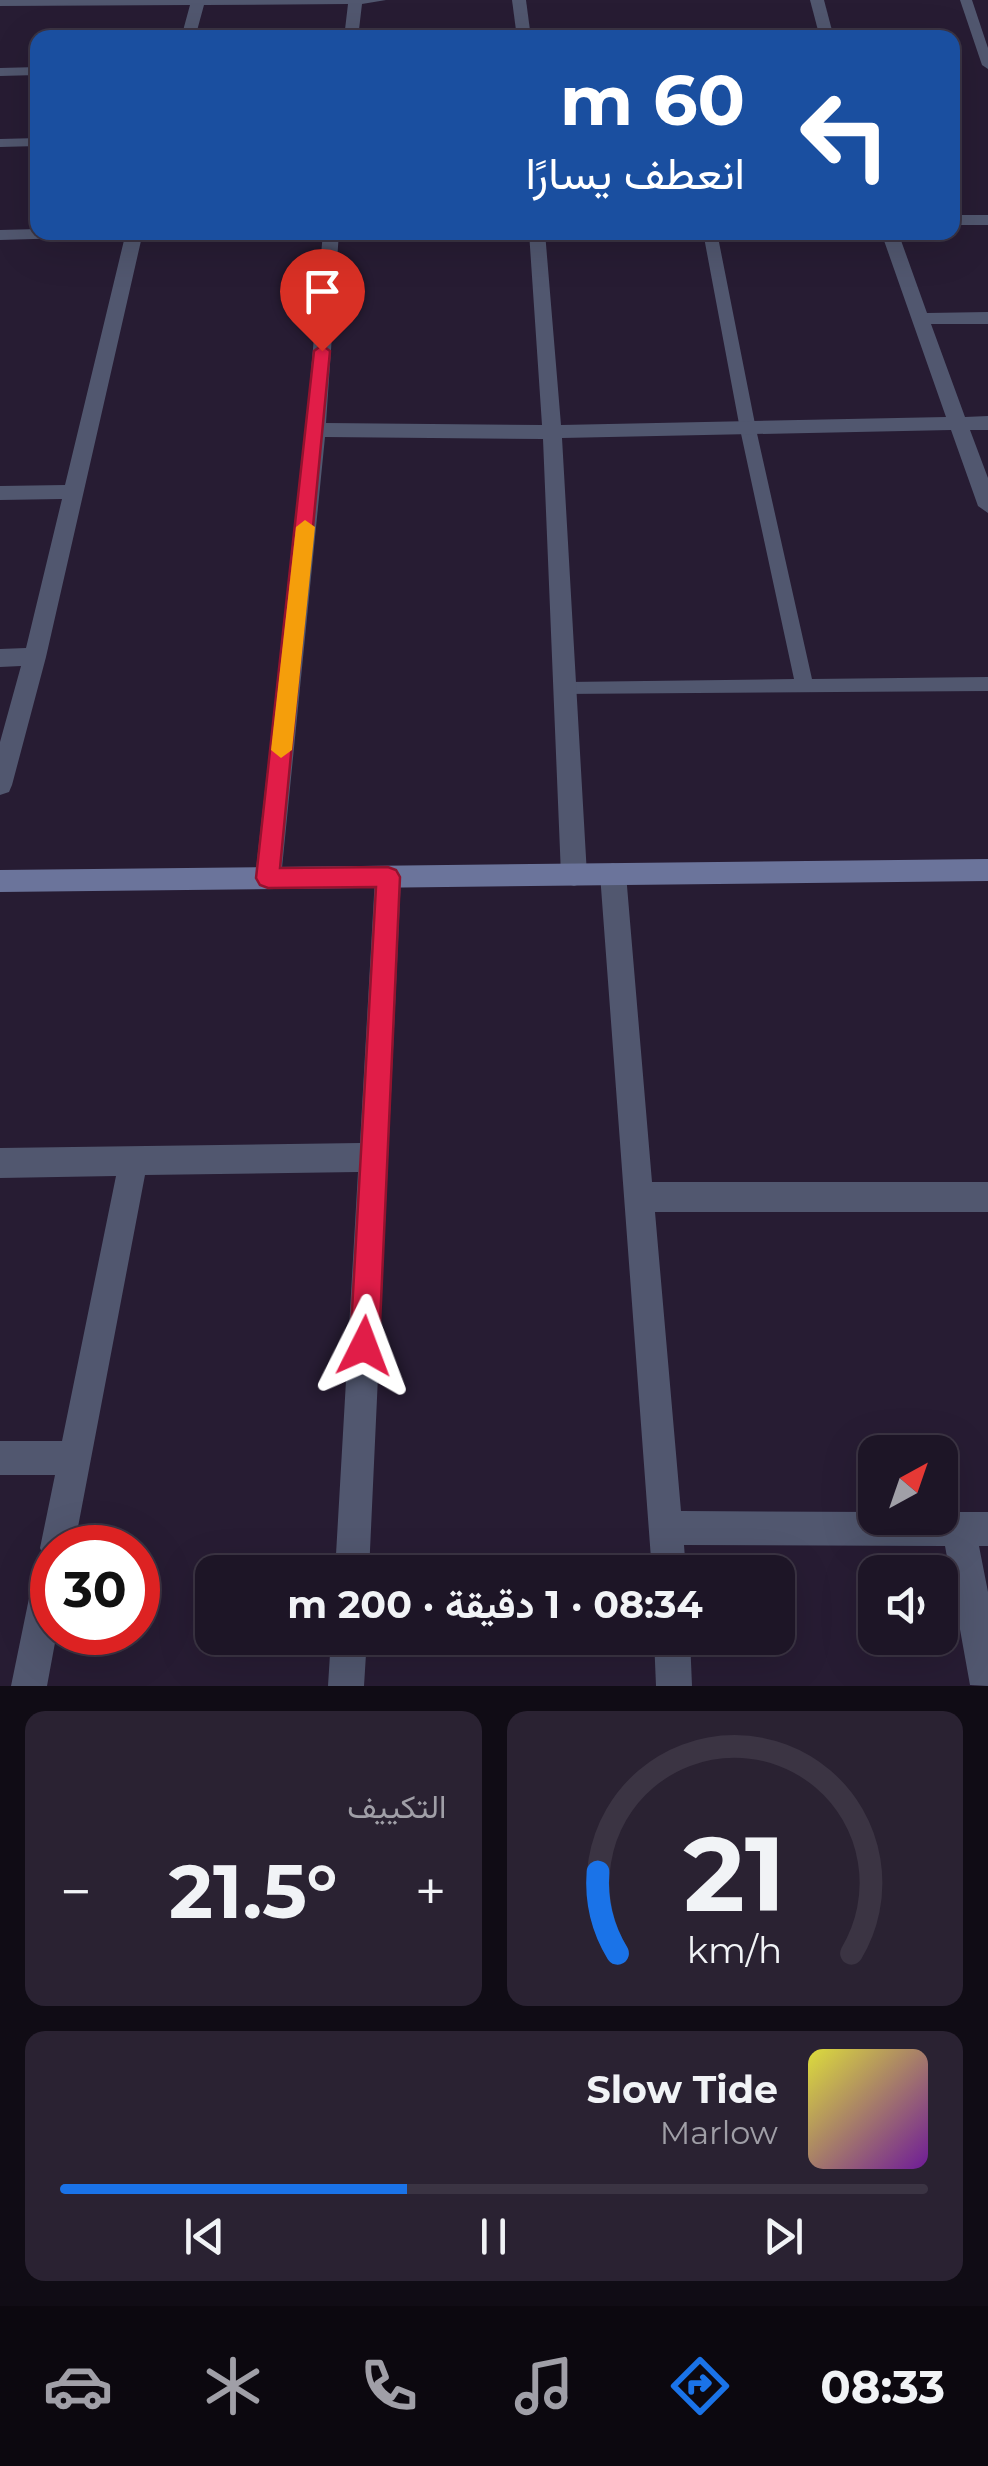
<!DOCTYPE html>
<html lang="ar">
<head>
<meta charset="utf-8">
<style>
  :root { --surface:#1d1526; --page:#2a2232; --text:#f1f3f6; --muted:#a09fa7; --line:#3b3443; --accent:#1a73e8 }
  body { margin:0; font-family:Montserrat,Vazirmatn,sans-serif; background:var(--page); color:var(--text); direction:rtl; height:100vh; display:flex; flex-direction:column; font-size:38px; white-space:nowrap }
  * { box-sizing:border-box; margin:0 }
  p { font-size:32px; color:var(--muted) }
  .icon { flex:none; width:55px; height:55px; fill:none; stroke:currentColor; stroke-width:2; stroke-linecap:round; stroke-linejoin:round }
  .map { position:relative; height:1686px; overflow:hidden; direction:ltr }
  .side { display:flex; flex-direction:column; gap:25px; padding:25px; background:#100c15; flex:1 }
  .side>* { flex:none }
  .banner { position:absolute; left:30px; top:30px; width:930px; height:210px; border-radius:20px; box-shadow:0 10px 40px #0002,0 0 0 2px var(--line); direction:rtl; background:#1a4fa0; color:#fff; overflow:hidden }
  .needle { width:65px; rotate:40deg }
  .tools { position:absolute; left:858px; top:1435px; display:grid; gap:20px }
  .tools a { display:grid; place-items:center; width:100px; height:100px; border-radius:20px; background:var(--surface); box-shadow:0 10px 40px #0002,0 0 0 2px var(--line); font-size:50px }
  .speed { position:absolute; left:30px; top:1525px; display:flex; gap:20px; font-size:50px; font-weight:700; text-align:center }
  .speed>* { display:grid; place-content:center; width:130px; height:130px; border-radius:50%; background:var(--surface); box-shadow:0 10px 40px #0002,0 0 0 2px var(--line); line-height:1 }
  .speed .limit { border:15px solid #d22; background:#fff; color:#111 }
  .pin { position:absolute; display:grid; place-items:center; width:85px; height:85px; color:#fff; margin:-102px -42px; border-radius:50% 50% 50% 0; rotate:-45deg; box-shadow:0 0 10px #0007 }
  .pin .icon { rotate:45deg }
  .me { position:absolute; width:110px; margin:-55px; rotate:3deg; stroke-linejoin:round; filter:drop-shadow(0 0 8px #0008) }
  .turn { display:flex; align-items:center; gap:35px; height:210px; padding:0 50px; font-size:45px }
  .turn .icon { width:130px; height:130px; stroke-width:2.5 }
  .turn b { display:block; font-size:70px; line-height:85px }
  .big { font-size:75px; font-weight:700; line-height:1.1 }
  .side .card { flex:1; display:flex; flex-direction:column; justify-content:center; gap:15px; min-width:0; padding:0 35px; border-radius:20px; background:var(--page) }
  .side .dial { align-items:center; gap:0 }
  .dial svg { height:260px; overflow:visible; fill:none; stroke:var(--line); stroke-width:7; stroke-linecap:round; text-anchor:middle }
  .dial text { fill:var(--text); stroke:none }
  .song { display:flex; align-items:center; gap:30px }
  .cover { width:120px; height:120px; border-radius:15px; background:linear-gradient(135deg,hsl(60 70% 55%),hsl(280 70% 35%)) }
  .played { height:10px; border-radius:5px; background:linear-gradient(90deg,var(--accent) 40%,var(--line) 40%) }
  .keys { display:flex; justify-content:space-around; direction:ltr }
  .heat { display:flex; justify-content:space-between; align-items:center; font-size:55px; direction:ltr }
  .side .tiles { flex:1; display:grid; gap:25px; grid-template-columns:1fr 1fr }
  .card:last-child { grid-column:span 2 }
  .trip { position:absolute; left:195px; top:1555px; width:600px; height:100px; border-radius:20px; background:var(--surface); box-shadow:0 10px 40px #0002,0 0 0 2px var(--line); font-weight:700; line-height:100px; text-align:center; direction:rtl }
  .dock { display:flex; height:160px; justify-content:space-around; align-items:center; background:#0c080f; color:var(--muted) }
  .dock .icon { width:70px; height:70px }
  .dock .active { color:var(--accent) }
  .dock b { font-size:45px; color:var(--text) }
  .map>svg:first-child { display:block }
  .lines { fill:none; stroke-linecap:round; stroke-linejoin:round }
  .lane { fill:#51576f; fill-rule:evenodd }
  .street { fill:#51576f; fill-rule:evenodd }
  .secondary { fill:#6b749b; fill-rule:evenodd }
  .route { fill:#e11d48; stroke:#92132f; stroke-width:2.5 }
  .slow { fill:#f59e0b }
</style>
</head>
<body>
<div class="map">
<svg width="988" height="1686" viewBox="0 0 988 1686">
  <rect width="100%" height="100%" fill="#271c33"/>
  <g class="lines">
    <g class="lane">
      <path d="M 960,0 L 972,0 L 988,48 L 988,69 L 982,65 Z"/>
      <path d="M 38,138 L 38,146 L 0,147 L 0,139 Z"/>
      <path d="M 703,232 L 717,232 L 756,429 L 812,679 L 988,677 L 988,691 L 561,694 L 558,689 L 561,684 L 567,682 L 794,679 L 740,429 Z"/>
    </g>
    <g class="street">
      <path d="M 0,0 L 386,0 L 362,4 L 358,38 L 344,38 L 348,4 L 204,5 L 195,38 L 181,38 L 190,5 L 0,6 Z"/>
      <path d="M 512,0 L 526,0 L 531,38 L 517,38 Z"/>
      <path d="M 810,0 L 824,0 L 834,38 L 820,38 Z"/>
      <path d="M 38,67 L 38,75 L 0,76 L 0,68 Z"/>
      <rect x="952" y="215" width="36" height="10"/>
      <path d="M 38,229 L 38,232 L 110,232 L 102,237 L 0,240 L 0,230 Z"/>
      <path d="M 126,232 L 143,232 L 46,657 L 12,785 L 9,792 L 0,795 L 0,742 L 21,666 L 0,667 L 0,649 L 26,648 L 62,499 L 0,500 L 0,486 L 65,485 Z"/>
      <path d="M 323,232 L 339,232 L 326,423 L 542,425 L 529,232 L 545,232 L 561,425 L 946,417 L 881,232 L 898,232 L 927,313 L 988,312 L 988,324 L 931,324 L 965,417 L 988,416 L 988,430 L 970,430 L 988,478 L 988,513 L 978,506 L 951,430 L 562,438 L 587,875 L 583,883 L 574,886 L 565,883 L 561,875 L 543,439 L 325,437 L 281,878 L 277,886 L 268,889 L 259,886 L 255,878 L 306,430 Z"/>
      <path d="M 613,863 L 622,866 L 626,874 L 652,1182 L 988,1182 L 988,1212 L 655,1212 L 681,1511 L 875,1512 L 875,1518 L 940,1518 L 940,1512 L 988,1512 L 988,1546 L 979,1546 L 988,1592 L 988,1686 L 970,1685 L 945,1546 L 684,1545 L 686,1572 L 652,1572 L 600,874 L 604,866 Z"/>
      <path d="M 388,866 L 397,869 L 401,877 L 369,1572 L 335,1572 L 358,1172 L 145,1175 L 74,1548 L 52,1548 L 52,1632 L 57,1632 L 47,1686 L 11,1686 L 35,1569 L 43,1555 L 40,1548 L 55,1475 L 0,1475 L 0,1441 L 62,1441 L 116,1176 L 0,1178 L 0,1148 L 360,1143 L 375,877 L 379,869 Z"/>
      <path d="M 331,1638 L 367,1638 L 364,1686 L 328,1686 Z"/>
      <path d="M 654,1638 L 690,1638 L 692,1686 L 656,1686 Z"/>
    </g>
    <path class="secondary" d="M 988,859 L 988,881 L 0,892 L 0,870 Z"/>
  </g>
  <path class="route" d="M 322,345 L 330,351 L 280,868 L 388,867 L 396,870 L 400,877 L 379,1346 L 375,1356 L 364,1360 L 354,1356 L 350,1346 L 376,887 L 268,888 L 260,885 L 256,878 L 314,351 Z"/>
  <path class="slow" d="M 305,520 L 315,527 L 292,750 L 281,758 L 271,750 L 296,527 Z"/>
</svg>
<div class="tools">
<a><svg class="needle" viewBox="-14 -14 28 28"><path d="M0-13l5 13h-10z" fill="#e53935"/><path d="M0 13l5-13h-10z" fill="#a09fa7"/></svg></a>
<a><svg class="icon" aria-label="sound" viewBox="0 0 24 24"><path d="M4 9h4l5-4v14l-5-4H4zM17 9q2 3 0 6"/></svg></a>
</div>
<div class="speed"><div class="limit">30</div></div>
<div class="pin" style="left:322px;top:351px;background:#d93025"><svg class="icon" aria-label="arrive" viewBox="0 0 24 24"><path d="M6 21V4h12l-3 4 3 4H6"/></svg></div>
<svg class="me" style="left:364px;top:1346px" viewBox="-20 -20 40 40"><path d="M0-17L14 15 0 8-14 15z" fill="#e11d48" stroke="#fff" stroke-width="4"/></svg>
<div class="trip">08:34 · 1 دقيقة · 200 m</div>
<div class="banner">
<div class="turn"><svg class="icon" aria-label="left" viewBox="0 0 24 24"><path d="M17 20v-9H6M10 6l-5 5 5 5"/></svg><div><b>60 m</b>انعطف يسارًا</div></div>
</div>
</div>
<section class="side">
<div class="tiles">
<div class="card dial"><svg viewBox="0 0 100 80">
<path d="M14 69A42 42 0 1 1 86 69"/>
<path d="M14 69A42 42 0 0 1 8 44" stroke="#1a73e8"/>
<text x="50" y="56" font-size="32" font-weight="700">21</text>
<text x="50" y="72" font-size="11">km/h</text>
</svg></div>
<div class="card"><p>التكييف</p>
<div class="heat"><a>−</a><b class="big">21.5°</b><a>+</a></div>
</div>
<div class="card">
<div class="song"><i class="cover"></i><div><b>Slow Tide</b><p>Marlow</p></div></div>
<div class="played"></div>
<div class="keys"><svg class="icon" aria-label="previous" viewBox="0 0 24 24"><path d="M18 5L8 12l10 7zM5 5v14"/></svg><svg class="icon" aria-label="pause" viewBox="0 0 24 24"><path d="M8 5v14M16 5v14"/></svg><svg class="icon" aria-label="next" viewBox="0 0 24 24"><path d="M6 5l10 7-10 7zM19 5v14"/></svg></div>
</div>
</div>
</section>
<nav class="dock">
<b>08:33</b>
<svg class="icon active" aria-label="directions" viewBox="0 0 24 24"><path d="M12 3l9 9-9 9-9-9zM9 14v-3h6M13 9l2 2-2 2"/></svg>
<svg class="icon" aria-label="music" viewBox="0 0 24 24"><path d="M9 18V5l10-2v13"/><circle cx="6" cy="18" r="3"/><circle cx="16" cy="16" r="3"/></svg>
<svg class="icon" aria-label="phone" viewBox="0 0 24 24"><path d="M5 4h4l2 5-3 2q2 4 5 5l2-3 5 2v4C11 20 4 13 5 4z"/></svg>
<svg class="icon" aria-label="climate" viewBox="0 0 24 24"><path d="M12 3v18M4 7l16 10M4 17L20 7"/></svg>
<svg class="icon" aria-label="car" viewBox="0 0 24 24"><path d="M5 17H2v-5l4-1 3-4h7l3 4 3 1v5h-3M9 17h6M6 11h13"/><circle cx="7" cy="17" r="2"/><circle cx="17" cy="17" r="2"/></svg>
</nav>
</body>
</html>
